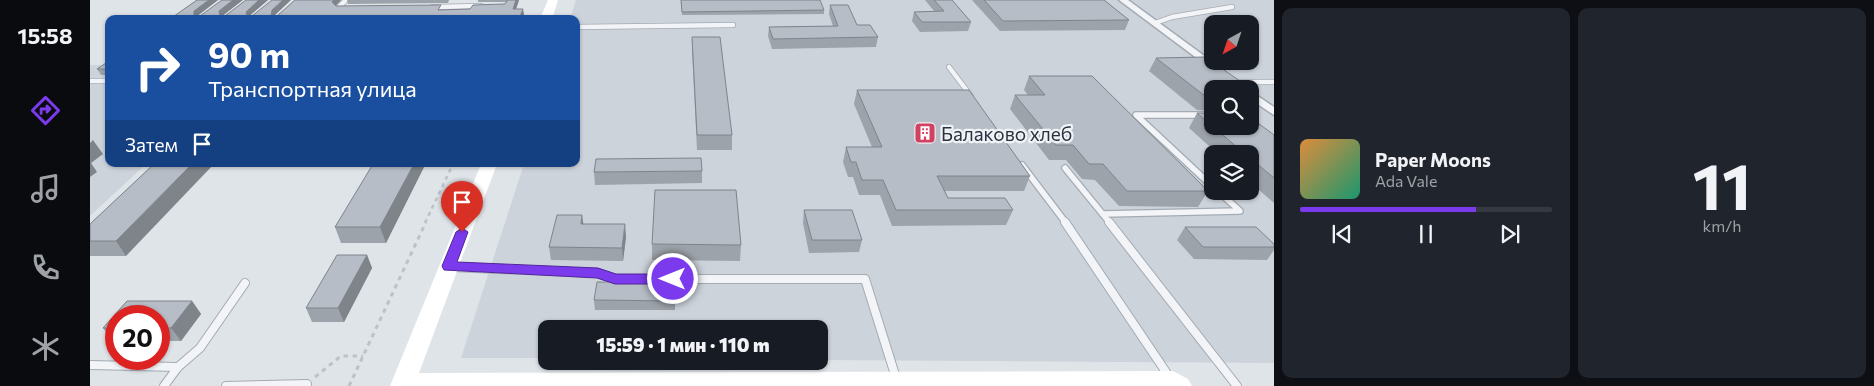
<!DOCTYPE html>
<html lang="ru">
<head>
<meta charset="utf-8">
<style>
  :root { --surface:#171b24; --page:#20242c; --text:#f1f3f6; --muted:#9ea1a6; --line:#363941; --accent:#7c3aed }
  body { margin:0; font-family:Commissioner,sans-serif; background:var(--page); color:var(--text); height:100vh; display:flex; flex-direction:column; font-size:19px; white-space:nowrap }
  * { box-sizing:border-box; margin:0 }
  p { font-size:16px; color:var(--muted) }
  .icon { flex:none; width:28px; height:28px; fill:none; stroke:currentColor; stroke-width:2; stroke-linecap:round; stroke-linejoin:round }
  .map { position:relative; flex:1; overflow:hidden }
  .panel { display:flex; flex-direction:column; gap:8px; padding:8px; background:#0d0f14; width:600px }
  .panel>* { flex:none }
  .hud { position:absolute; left:15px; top:15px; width:475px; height:152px; border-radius:10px; box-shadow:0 1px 4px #0004; background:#1a4fa0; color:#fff; overflow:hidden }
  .needle { width:32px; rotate:220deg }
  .fabs { position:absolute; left:1114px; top:15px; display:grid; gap:10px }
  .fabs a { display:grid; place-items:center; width:55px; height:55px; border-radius:10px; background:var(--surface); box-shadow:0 1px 4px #0004; font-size:25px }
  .speed { position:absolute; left:15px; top:305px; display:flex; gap:10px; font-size:25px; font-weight:700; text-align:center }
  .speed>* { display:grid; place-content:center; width:65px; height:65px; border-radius:50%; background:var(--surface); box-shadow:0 1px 4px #0004; line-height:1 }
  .speed .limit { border:8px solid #d22; background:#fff; color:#111 }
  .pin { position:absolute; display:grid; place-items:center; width:42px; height:42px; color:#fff; margin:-51px -21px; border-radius:50% 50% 50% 0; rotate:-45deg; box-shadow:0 0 5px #0007 }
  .pin .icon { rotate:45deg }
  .me { position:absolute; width:55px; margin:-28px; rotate:270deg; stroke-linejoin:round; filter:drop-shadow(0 0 4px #0008) }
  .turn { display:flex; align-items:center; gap:18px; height:105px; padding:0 20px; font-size:22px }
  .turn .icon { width:65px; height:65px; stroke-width:2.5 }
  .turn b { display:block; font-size:35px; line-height:42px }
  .then { display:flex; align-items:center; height:48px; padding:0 20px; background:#0003; gap:10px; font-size:19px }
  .panel .widget { flex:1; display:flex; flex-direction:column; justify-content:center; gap:8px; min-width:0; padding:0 18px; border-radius:10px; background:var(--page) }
  .panel .dial { align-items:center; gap:0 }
  .dial b { font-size:65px; line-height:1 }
  .song { display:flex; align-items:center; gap:15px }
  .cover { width:60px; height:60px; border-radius:8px; background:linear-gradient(135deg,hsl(30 70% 55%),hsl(160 70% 35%)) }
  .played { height:5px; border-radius:2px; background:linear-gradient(90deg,var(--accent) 70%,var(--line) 70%) }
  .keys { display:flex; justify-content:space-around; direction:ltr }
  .panel .tiles { flex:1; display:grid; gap:8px; grid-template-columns:repeat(2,1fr) }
  .trip { position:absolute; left:448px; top:320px; width:290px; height:50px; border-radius:10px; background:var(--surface); box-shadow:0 1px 4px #0004; font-weight:800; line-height:50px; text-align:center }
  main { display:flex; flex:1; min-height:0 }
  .menu { display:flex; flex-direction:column; width:90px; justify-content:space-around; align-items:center; background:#090b0e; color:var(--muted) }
  .menu .icon { width:35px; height:35px }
  .menu .on { color:var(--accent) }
  .menu b { font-size:22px; color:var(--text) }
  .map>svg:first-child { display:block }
  .built { fill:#cdd3db; fill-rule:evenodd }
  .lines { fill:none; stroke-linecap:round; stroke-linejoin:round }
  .service-far2-casing { stroke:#a4abb3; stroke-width:6 }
  .service-far1-casing { stroke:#a4abb3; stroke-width:8 }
  .service-casing { stroke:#a4abb3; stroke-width:10 }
  .minor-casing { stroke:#a4abb3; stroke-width:3 }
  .path-far1 { stroke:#bdc2c8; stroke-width:2.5; stroke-dasharray:4 4; stroke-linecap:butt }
  .path { stroke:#bdc2c8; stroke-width:3; stroke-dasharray:4.5 4.5; stroke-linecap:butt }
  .service-far2 { stroke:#f2f4f7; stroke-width:4.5 }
  .service-far1 { stroke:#f2f4f7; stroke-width:5.5 }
  .service { stroke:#f2f4f7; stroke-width:8 }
  .minor { fill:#f2f4f7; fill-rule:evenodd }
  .secondary { fill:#fff; fill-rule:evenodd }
  .wall { fill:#9da3aa }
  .shaded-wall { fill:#7f848b }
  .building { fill:#b6bdc6; stroke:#7f848b }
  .route { fill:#7c3aed; stroke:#51269a }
  .labels { text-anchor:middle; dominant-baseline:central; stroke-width:4.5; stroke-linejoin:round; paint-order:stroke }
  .poi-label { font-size:19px; fill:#283241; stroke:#eff3f6; text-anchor:start }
</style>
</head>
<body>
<main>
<nav class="menu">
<b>15:58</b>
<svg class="icon on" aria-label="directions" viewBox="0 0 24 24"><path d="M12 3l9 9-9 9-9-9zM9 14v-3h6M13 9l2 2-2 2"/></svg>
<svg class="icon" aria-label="music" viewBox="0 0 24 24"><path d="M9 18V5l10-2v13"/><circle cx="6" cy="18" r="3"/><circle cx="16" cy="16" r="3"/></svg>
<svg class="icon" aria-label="phone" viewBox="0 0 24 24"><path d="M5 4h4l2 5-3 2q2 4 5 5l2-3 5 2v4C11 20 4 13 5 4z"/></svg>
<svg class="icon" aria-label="climate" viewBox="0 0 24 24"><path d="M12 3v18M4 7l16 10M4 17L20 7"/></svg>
</nav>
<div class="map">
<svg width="1184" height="386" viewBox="0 0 1184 386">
  <rect width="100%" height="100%" fill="#dfe4e9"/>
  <g class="built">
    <path d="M 486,0 L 1184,0 L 1184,363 L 729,360 L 729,329 L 456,329 L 456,358 L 371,358 L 434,164 L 486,164 L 486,19 L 480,19 ZM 1122,24 L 1160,24 L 1160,61 L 1122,61 ZM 1122,89 L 1160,89 L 1160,126 L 1122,126 ZM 1122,154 L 1160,154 L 1160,191 L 1122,191 Z"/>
    <path d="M 0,65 L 19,65 L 19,164 L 56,164 L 0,216 Z"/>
  </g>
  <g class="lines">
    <g class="service-far2-casing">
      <g id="service-far2">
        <path d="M 343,7 L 391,6"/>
        <path d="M 253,8 L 248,8 L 256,0"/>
        <path d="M 1065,23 L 1082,17 L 1142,7"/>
        <path d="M 486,27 L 643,25"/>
        <path d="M 859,67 L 881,96"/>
        <path d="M 0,81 L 19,81"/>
        <path d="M 1144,82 L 1184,82"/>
      </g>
    </g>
    <g class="service-far1-casing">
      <g id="service-far1">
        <path d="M 1122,115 L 1046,115 L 1122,186"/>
        <path d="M 932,165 L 976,223"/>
        <path d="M 975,168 L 1020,223"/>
        <path d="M 1013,214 L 1150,211 L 1128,191"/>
      </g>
    </g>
    <g class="service-casing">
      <g id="service">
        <path d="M 975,222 L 1080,378"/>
        <path d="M 1019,222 L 1147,386"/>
        <path d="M 362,267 L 508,273 L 525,279 L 775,279 L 806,378"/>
        <path d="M 0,365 L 88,367"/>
        <path d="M 74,386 L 88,367 L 110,348 L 155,283"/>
        <path d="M 136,386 L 217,384"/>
      </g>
    </g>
    <g class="minor-casing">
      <g id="minor">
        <path d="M 1029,0 L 1038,0 L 1128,66 L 1126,68 L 1120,68 Z"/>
        <path d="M 1160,91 L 1184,107 L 1184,115 L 1160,99 Z"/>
      </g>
    </g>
    <path class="path-far1" d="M 335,223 L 363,164"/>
    <g class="path">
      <path d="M 225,377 L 251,356 L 273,356"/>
      <path d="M 259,386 L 336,222"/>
    </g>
    <use href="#service-far2" class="service-far2"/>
    <use href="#service-far1" class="service-far1"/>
    <use href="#service" class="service"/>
    <use href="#minor" class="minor"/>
    <g class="secondary">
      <path d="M 458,0 L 468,0 L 462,19 L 450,19 Z"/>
      <path d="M 391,164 L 407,164 L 329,373 L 1083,371 L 1098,379 L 1102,386 L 300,386 Z"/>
    </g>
  </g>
  <g class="wall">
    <path d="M 107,0 L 128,0 L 107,16 L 135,16 L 156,0 L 178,0 L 159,16 L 187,16 L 205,0 L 251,0 L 246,6 L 352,10 L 380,9 L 415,4 L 416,2 L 388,2 L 388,0 L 429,0 L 426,9 L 434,14 L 432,19 L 80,19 Z"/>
    <path d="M 257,0 L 359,0 L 358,3 L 258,4 Z"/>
    <path d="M 591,0 L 734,10 L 734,14 L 592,15 Z"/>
    <path d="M 835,0 L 862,0 L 881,22 L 878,31 L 830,32 L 822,21 L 824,12 L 844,11 Z"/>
    <path d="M 882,0 L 1014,0 L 1039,20 L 1035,30 L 910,31 Z"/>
    <path d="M 740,5 L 767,25 L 788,37 L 786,47 L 682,49 L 678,36 L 679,27 L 743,26 L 739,14 Z"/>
    <path d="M 602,37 L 642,135 L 642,150 L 607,150 L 602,50 Z"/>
    <path d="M 1115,57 L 1166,92 L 1160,102 L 1160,89 L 1122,89 L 1122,111 L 1107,110 L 1059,71 L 1066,58 Z"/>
    <path d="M 19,61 L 19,75 L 11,75 L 7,69 Z"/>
    <path d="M 939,76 L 1118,191 L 1108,207 L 1029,206 L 1005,180 L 992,179 L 976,160 L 959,160 L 920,109 L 925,95 L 938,95 L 934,90 Z"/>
    <path d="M 767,90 L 940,176 L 934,191 L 855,191 L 858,198 L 923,210 L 916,225 L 802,226 L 790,195 L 769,195 L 763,177 L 758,177 L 753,162 L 756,147 L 782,147 L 764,104 Z"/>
    <path d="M 1107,113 L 1122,113 L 1122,126 L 1184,135 L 1184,203 L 1160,182 L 1160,154 L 1128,154 L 1099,128 Z"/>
    <path d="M 64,164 L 36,256 L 0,256 L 0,224 Z"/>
    <path d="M 334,167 L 296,243 L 251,243 L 245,227 Z"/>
    <path d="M 612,171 L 612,183 L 505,185 L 504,172 Z"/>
    <path d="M 714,210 L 772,240 L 769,252 L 719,253 L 713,223 Z"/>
    <path d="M 494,224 L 536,237 L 533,261 L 461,260 L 459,247 Z"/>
    <path d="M 1095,227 L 1184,244 L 1184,250 L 1177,260 L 1104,259 L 1087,240 Z"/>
    <path d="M 562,244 L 651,245 L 650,261 L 562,260 Z"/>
    <path d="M 277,255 L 282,268 L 254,322 L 222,322 L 216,308 Z"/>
    <path d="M 585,282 L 585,310 L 505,310 L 504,300 Z"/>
    <path d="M 37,301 L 102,301 L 111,314 L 91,341 L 69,341 L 69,316 L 26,316 L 26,341 L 24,341 L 13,328 Z"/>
  </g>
  <g class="shaded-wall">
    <path d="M 119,0 L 128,0 L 106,17 L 104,16 L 104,11 Z"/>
    <path d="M 143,0 L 153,0 L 131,17 L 130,16 L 129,11 Z"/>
    <path d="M 169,0 L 178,0 L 158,17 L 158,19 L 156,12 Z"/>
    <path d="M 193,0 L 201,0 L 184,16 L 181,16 L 182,10 Z"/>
    <path d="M 244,0 L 251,0 L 244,7 L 242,2 Z"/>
    <path d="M 426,0 L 429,0 L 424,15 L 423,9 Z"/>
    <path d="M 433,9 L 434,14 L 432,19 L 429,19 Z"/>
    <path d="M 3,140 L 13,154 L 1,163 L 7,172 L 0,177 L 0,143 Z"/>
    <path d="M 102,164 L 124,164 L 36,256 L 26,241 Z"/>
    <path d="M 324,164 L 333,164 L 334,167 L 296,243 L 290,227 Z"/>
    <path d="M 492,215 L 494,228 L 491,224 Z"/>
    <path d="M 535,224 L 536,237 L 533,261 L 532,248 Z"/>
    <path d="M 277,255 L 282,268 L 254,322 L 248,308 Z"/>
    <path d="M 102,301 L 111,314 L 91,341 L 81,328 Z"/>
  </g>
  <g class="building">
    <path d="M 107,0 L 119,0 L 104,11 L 104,16 L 110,16 L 132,0 L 143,0 L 129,11 L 130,16 L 135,16 L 156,0 L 169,0 L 156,12 L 157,16 L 162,16 L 182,0 L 193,0 L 182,10 L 181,16 L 187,16 L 205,0 L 244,0 L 242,2 L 246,6 L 351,5 L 348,10 L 380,9 L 383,5 L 415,4 L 417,1 L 417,0 L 426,0 L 423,9 L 433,9 L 429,19 L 80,19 Z"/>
    <path d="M 591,0 L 730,0 L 734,10 L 592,12 Z"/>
    <path d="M 844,0 L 862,0 L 881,22 L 832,22 L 824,12 L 854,11 Z"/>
    <path d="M 894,0 L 1014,0 L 1039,20 L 913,21 Z"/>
    <path d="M 740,5 L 758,5 L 767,25 L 780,25 L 788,37 L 683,39 L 679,27 L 748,26 Z"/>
    <path d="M 602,37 L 630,37 L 642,135 L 607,135 Z"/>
    <path d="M 1115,57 L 1166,92 L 1160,93 L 1160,89 L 1122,89 L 1122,96 L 1115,96 L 1066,58 Z"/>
    <path d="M 19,61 L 19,69 L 7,69 Z"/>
    <path d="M 939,76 L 1002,76 L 1118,191 L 1037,191 L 1013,164 L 999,164 L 983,145 L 966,145 L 925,95 L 955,95 Z"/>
    <path d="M 767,90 L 879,90 L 940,176 L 847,176 L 858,198 L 915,198 L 923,210 L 806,210 L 793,180 L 772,180 L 766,162 L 761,162 L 756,147 L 792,147 Z"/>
    <path d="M 1107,113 L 1122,113 L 1122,126 L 1160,126 L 1160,117 L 1184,135 L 1184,178 L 1160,158 L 1160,154 L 1155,154 Z"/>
    <path d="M 611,158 L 612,171 L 504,172 L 506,159 Z"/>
    <path d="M 64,164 L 102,164 L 26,241 L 0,241 L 0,224 Z"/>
    <path d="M 283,164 L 324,164 L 290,227 L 245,227 Z"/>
    <path d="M 565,190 L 646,190 L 651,245 L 562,244 Z"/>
    <path d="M 714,210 L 762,210 L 772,240 L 722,240 Z"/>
    <path d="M 467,215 L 492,215 L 491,224 L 535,224 L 532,248 L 459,247 Z"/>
    <path d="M 1095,227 L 1166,227 L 1184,244 L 1184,247 L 1113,247 Z"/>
    <path d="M 247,255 L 277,255 L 248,308 L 216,308 Z"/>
    <path d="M 507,282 L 585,282 L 585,301 L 504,300 Z"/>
    <path d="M 37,301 L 102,301 L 81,328 L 69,328 L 69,316 L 26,316 L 26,328 L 13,328 Z"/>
  </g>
  <path class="route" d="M 372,228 L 378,232 L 367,262 L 508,268 L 526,274 L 583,274 L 587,276 L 589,279 L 587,282 L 583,284 L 525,284 L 507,278 L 354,270 L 352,266 L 366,232 Z"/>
  <defs>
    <g id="building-square" transform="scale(1.125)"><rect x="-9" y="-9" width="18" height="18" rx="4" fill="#d24160" stroke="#eff3f6"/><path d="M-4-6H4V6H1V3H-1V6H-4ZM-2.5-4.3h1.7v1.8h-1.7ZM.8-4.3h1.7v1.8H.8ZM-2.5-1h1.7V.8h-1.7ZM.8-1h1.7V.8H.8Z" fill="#fff"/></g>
  </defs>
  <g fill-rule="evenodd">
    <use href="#building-square" x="835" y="133"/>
  </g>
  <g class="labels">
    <g class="poi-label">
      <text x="851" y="133">Балаково хлеб</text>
    </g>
  </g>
</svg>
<div class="fabs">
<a><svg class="needle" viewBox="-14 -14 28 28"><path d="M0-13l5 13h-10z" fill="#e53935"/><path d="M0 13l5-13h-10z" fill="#9ea1a6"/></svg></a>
<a><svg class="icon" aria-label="search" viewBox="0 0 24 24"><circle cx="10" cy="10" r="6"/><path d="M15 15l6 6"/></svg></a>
<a><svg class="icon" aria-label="layers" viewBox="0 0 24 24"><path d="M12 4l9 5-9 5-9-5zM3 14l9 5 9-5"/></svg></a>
</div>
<div class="speed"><div class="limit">20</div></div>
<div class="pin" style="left:372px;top:232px;background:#d93025"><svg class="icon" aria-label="arrive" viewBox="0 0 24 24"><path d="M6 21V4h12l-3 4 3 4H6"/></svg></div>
<svg class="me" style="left:583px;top:279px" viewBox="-20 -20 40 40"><circle r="17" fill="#7c3aed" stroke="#fff" stroke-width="3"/><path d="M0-11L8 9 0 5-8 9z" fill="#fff"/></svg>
<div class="trip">15:59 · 1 мин · 110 m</div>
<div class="hud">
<div class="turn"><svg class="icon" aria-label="right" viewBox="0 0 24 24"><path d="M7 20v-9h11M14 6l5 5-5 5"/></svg><div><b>90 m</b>Транспортная улица</div></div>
<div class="then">Затем<svg class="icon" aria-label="arrive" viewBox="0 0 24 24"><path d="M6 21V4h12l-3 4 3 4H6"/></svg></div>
</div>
</div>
<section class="panel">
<div class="tiles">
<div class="widget">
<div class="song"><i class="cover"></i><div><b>Paper Moons</b><p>Ada Vale</p></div></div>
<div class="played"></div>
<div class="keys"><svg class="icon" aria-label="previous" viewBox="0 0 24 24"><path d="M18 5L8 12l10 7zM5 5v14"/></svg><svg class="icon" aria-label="pause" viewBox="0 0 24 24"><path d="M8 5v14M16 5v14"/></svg><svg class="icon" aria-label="next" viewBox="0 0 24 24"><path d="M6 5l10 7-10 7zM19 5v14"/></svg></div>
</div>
<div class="widget dial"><b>11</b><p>km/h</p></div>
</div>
</section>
</main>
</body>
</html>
